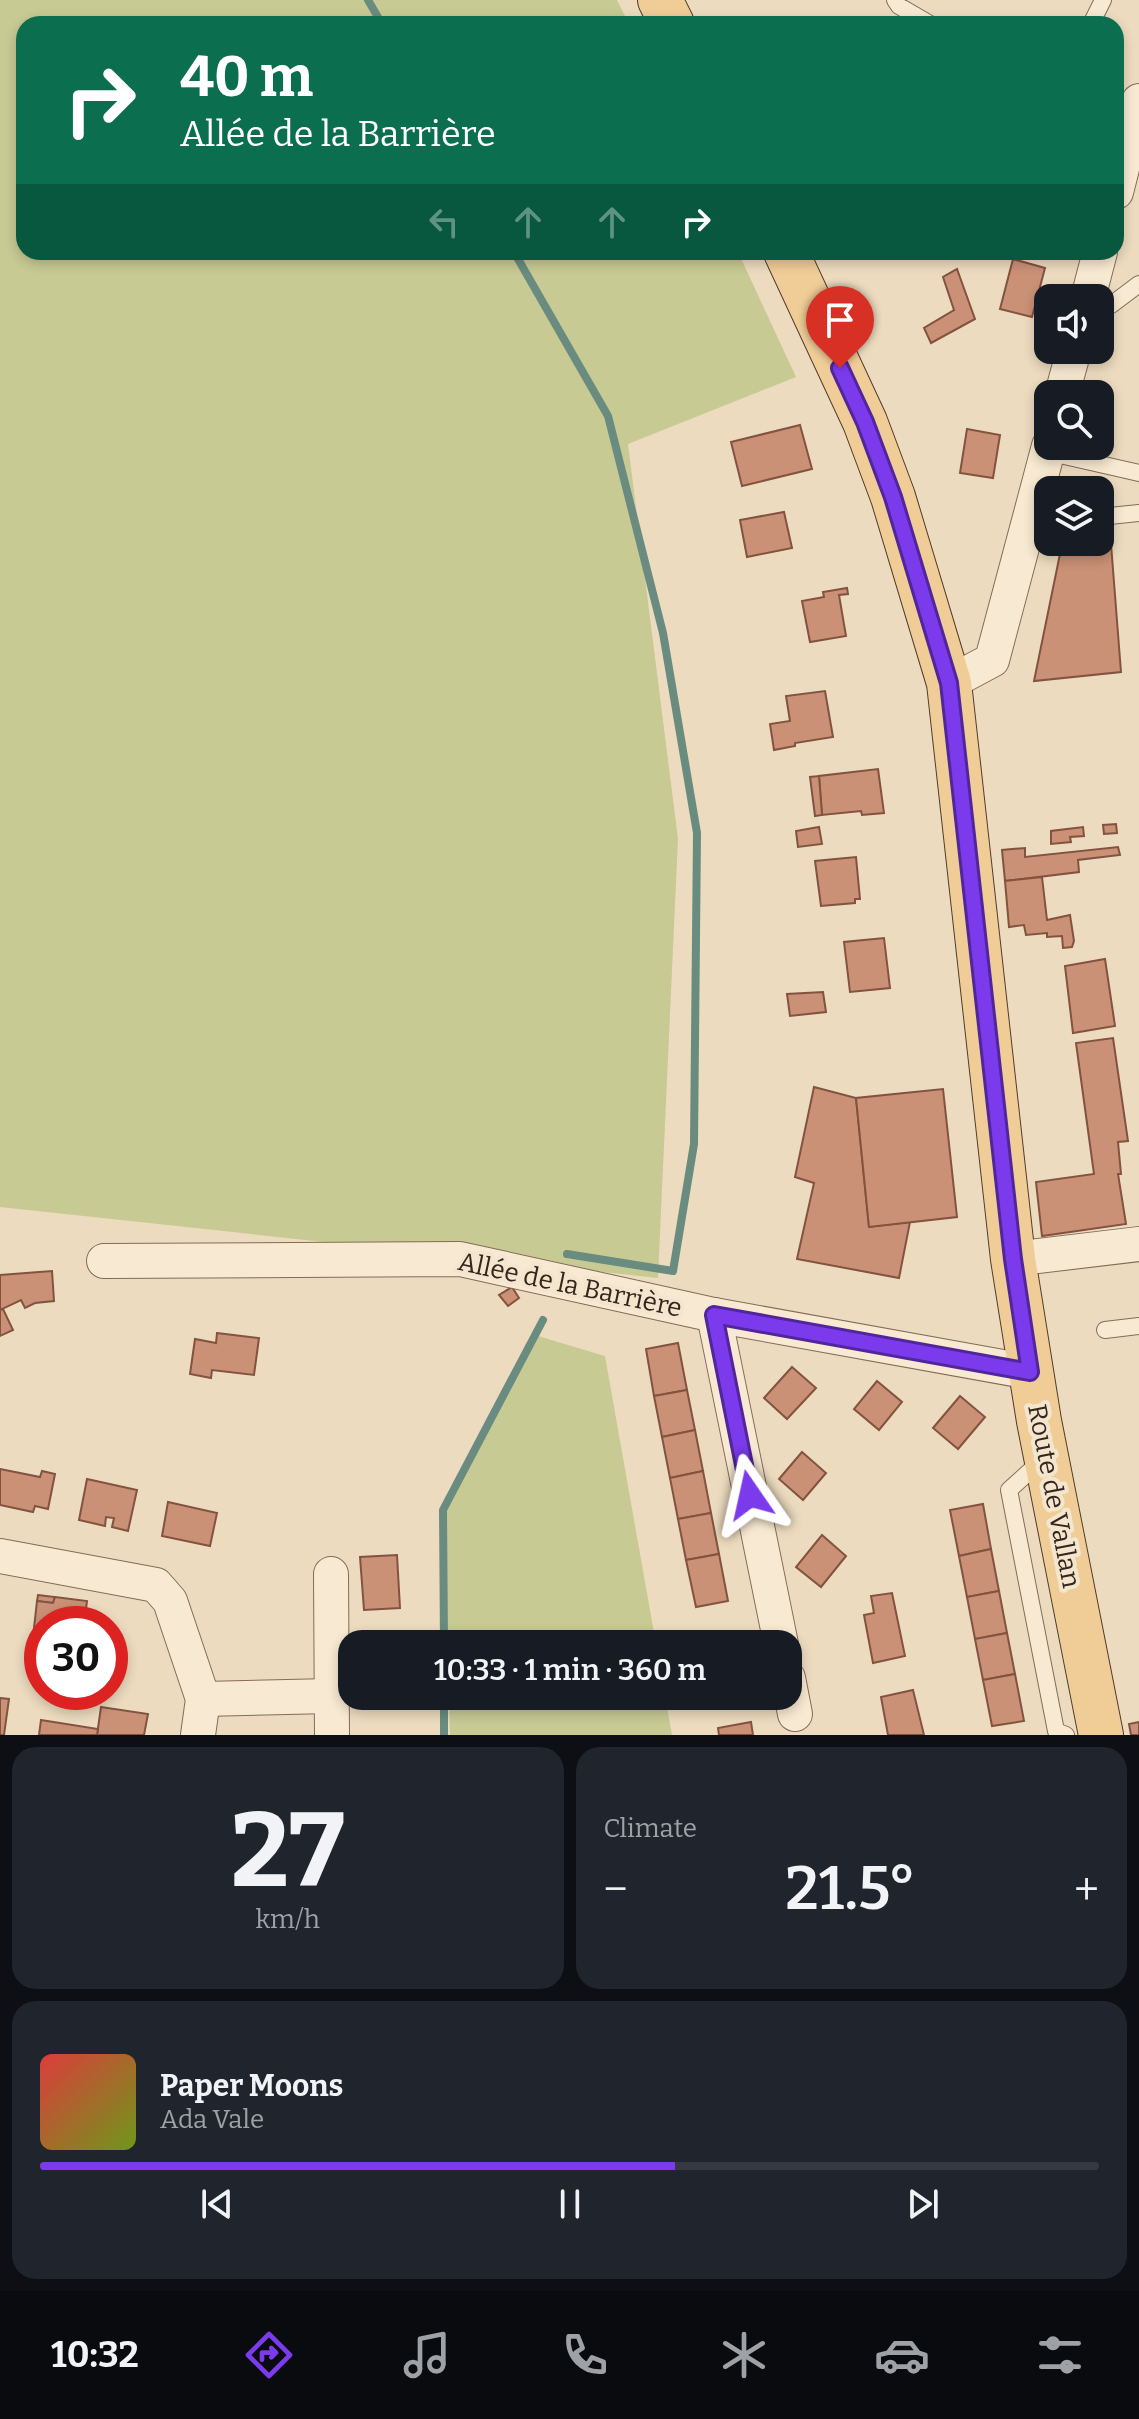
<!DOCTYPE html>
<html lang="en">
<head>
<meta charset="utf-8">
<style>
  :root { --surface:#171b24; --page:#20242c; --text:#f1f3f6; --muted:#9ea1a6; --line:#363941; --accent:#7c3aed }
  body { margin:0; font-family:Bitter,serif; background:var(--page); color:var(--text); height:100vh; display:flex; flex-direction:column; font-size:30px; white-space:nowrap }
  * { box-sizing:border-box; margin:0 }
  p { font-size:26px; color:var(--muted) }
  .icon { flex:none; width:44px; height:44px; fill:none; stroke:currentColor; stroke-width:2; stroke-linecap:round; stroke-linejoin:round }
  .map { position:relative; height:1735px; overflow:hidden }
  .side { display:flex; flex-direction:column; gap:12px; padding:12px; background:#0d0f14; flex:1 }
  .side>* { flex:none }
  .top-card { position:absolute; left:16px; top:16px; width:1108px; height:244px; border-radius:24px; box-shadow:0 4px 12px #0003; background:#0b6e4f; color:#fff; overflow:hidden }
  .tools { position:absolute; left:1034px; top:284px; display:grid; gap:16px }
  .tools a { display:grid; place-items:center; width:80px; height:80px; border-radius:16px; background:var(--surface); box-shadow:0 4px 12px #0003; font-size:40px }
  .speed { position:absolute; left:24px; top:1606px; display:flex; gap:16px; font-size:40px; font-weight:700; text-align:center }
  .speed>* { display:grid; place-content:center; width:104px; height:104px; border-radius:50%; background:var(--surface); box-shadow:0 4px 12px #0003; line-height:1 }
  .speed .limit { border:12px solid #d22; background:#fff; color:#111 }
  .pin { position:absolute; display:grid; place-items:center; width:68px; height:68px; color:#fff; margin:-82px -34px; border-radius:50% 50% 50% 0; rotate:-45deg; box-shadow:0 0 8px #0007 }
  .pin .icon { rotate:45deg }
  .me { position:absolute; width:88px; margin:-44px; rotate:349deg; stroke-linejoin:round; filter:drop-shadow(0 0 6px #0008) }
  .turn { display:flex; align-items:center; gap:28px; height:168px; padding:0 32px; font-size:36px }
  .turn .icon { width:104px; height:104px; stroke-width:2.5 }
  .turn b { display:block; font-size:56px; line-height:68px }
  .lanes { display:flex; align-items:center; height:76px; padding:0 32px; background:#0003; justify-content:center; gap:40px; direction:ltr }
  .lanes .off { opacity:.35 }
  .big { font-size:60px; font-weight:600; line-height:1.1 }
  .side .card { flex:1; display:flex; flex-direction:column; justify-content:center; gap:12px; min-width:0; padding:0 28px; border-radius:24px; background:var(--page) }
  .side .dial { align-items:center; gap:0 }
  .dial b { font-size:104px; line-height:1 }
  .song { display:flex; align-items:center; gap:24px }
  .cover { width:96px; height:96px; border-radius:12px; background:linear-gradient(135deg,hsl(0 70% 55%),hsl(80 70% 35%)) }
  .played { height:8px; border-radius:4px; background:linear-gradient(90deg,var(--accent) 60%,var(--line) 60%) }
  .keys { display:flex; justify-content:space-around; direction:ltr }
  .heat { display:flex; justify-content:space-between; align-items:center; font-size:44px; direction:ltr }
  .side .tiles { flex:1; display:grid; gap:12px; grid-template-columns:1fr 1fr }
  .card:last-child { grid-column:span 2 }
  .trip { position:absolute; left:338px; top:1630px; width:464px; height:80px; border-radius:24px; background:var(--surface); box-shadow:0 4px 12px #0003; font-weight:600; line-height:80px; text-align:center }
  .menu { display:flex; height:128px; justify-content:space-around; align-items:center; background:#090b0e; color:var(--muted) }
  .menu .icon { width:56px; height:56px }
  .menu .selected { color:var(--accent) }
  .menu b { font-size:36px; color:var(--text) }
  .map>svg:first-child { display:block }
  .green { fill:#c8ca94 }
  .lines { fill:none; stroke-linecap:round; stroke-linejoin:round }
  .stream { stroke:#6a8c80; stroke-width:8 }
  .building { fill:#ca9176; stroke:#83533f; stroke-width:2 }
  .lane-casing { stroke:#846c58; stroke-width:18 }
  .street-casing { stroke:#846c58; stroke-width:36 }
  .primary-casing { stroke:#523b2d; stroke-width:46 }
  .lane { stroke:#f8e9d2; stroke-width:16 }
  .street { stroke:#f8e9d2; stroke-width:34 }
  .primary { stroke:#f0cc97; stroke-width:44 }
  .route-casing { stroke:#51269a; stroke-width:20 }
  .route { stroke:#7c3aed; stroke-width:14 }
  .labels { text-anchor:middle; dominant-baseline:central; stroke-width:8; stroke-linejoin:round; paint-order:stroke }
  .street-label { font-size:26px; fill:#34261c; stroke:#f4e6ce }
</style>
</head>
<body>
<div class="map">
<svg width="1139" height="1735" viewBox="0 0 1139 1735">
  <rect width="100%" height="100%" fill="#ecdbbf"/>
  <g class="green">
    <path d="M 0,0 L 617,0 L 629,24 L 24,24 L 24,252 L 738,252 L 796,377 L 628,444 L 678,839 L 658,1278 L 0,1207 Z"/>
    <path d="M 538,1336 L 605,1356 L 656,1644 L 447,1644 L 444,1516 Z"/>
    <path d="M 449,1696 L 665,1696 L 672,1735 L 450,1735 Z"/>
  </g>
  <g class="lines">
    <g class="stream">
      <path d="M 368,0 L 382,24"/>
      <path d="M 514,252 L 608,416 L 663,633 L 697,833 L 694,1144 L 673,1271 L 567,1254"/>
      <path d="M 444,1644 L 443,1510 L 543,1320"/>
      <path d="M 444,1696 L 444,1735"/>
    </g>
  </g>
  <g class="building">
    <path d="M 1013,259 L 1045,268 L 1032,317 L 1000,309 Z"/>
    <path d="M 957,269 L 975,319 L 931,343 L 924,328 L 954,310 L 943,277 Z"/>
    <path d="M 800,425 L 812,469 L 742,486 L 731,442 Z"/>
    <path d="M 967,429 L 1000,435 L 993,478 L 960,473 Z"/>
    <path d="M 784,512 L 792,548 L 747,557 L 740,520 Z"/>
    <path d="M 1111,544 L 1121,672 L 1034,681 L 1061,549 Z"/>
    <path d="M 847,588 L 848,594 L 839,595 L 846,636 L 810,642 L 802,601 L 824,597 L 823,592 Z"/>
    <path d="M 825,691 L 833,737 L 795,743 L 795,746 L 774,750 L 770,724 L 790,721 L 786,696 Z"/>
    <path d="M 878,769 L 884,813 L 862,815 L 861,811 L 822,815 L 819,776 Z"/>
    <path d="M 819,776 L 822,815 L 815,816 L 810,777 Z"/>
    <path d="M 1116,824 L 1117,833 L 1104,834 L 1103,825 Z"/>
    <path d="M 819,827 L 822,844 L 798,847 L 796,831 Z"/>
    <path d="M 1083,827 L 1084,836 L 1070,837 L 1071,842 L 1051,844 L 1051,831 Z"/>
    <path d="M 1118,847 L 1120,855 L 1078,860 L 1079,872 L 1005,881 L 1002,850 L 1025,848 L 1025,857 Z"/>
    <path d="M 856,857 L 860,899 L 855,899 L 855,903 L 821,906 L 815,861 Z"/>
    <path d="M 1042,877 L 1047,920 L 1070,915 L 1074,941 L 1072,947 L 1063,948 L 1062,936 L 1047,937 L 1047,933 L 1026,935 L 1024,925 L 1009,927 L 1005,881 Z"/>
    <path d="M 884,938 L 890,988 L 850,992 L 844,942 Z"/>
    <path d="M 1105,959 L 1115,1026 L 1073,1033 L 1065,966 Z"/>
    <path d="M 823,992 L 826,1012 L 790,1016 L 787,994 Z"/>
    <path d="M 1113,1038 L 1128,1141 L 1118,1142 L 1121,1174 L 1118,1174 L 1126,1224 L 1042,1236 L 1036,1182 L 1094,1174 L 1076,1043 Z"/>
    <path d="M 814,1087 L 856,1098 L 869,1227 L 910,1222 L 899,1278 L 797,1259 L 814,1183 L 795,1177 Z"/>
    <path d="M 943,1089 L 957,1217 L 869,1227 L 856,1098 Z"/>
    <path d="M 52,1271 L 54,1301 L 35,1303 L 25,1308 L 21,1300 L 0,1310 L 0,1275 Z"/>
    <path d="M 512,1287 L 519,1298 L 508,1306 L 499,1295 Z"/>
    <path d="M 3,1309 L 13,1330 L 0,1336 L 0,1310 Z"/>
    <path d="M 217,1333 L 259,1338 L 254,1375 L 212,1370 L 211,1378 L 190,1374 L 195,1339 L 216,1343 Z"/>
    <path d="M 678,1343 L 687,1390 L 654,1396 L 646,1349 Z"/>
    <path d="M 792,1367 L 816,1388 L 787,1419 L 764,1398 Z"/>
    <path d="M 877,1381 L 902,1402 L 879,1430 L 854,1409 Z"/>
    <path d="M 687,1390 L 695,1430 L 662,1437 L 654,1396 Z"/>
    <path d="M 960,1396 L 985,1417 L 958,1449 L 933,1428 Z"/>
    <path d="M 695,1430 L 703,1471 L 670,1478 L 662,1437 Z"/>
    <path d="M 802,1452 L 826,1473 L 803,1500 L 779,1479 Z"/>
    <path d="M 0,1469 L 40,1477 L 42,1471 L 55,1474 L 48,1509 L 35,1506 L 33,1512 L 0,1505 Z"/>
    <path d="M 703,1471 L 711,1513 L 678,1519 L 670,1478 Z"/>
    <path d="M 87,1479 L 137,1490 L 128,1531 L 112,1527 L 114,1518 L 106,1517 L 105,1526 L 79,1520 Z"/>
    <path d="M 168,1502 L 217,1513 L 210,1546 L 162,1536 Z"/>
    <path d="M 983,1504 L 991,1549 L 959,1556 L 950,1510 Z"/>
    <path d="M 711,1513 L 719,1554 L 686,1560 L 678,1519 Z"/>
    <path d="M 822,1535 L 846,1556 L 821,1587 L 796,1567 Z"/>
    <path d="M 991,1549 L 999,1591 L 967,1597 L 959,1556 Z"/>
    <path d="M 719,1554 L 728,1601 L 696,1607 L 686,1560 Z"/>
    <path d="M 397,1555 L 400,1608 L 364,1610 L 360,1557 Z"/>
    <path d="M 999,1591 L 1007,1633 L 975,1639 L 967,1597 Z"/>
    <path d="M 892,1593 L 905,1656 L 873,1663 L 864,1615 L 874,1613 L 871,1596 Z"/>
    <path d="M 38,1595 L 55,1597 L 53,1603 L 37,1601 Z"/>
    <path d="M 55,1597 L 87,1601 L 84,1624 L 42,1624 L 42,1638 L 33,1637 L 37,1601 L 53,1603 Z"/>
    <path d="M 1007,1633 L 1015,1674 L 983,1680 L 975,1639 Z"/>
    <path d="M 1015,1674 L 1024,1721 L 992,1726 L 983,1680 Z"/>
    <path d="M 913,1690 L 924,1735 L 888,1735 L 881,1697 Z"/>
    <path d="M 0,1698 L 9,1699 L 4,1735 L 0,1735 Z"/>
    <path d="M 101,1707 L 148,1714 L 144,1735 L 97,1735 Z"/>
    <path d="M 41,1720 L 98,1729 L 97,1735 L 39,1735 Z"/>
    <path d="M 751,1722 L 753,1735 L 719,1735 L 718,1728 Z"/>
    <path d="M 1139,1722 L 1139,1735 L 1131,1735 L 1129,1724 Z"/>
  </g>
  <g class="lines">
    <g class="lane-casing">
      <g id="lane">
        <path d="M 895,0 L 899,6 L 930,24"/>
        <path d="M 1091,24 L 1103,0"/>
        <path d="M 1100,307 L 1111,305 L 1139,284"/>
        <path d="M 1047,452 L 1139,473"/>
        <path d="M 1100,517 L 1139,513"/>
        <path d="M 1105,1330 L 1139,1326"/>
        <path d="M 1042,1460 L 1009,1490 L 1056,1731 L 1066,1735"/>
      </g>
    </g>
    <g class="street-casing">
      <g id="street">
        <path d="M 1116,192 L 1139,101"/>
        <path d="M 1088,298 L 1100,252"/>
        <path d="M 1062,394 L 1074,350"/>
        <path d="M 949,683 L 992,660 L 1049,446"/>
        <path d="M 1013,1259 L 1139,1244"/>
        <path d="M 104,1261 L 460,1259 L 714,1315 L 1030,1372"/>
        <path d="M 714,1315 L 781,1644"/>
        <path d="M 0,1556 L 156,1585 L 170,1601 L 203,1699 L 198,1735"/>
        <path d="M 331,1574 L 332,1735"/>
        <path d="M 788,1678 L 795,1714"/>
        <path d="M 203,1699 L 331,1696"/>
      </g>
    </g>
    <g class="primary-casing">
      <g id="primary">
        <path d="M 660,0 L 672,24"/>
        <path d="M 786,252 L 865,422 L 893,497 L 949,683 L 1013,1259 L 1039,1421 L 1101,1735"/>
      </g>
    </g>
    <use href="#lane" class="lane"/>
    <use href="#street" class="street"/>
    <use href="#primary" class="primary"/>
  </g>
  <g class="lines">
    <g class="route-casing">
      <path id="route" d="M 750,1495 L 714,1315 L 1030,1372 L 1013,1259 L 949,683 L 893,497 L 865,422 L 840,368"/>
    </g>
    <use href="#route" class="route"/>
  </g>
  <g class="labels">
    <g class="street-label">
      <text transform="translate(570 1285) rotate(12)">Allée de la Barrière</text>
      <text transform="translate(1054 1496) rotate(79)">Route de Vallan</text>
    </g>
  </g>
</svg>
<div class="tools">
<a><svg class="icon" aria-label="sound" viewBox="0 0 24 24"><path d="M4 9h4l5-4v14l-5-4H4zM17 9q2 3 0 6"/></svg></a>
<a><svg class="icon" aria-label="search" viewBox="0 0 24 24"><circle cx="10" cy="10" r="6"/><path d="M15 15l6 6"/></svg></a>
<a><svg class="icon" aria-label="layers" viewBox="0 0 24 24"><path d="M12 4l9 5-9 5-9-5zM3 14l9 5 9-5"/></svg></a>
</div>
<div class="speed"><div class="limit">30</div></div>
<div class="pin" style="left:840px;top:368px;background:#d93025"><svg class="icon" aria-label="arrive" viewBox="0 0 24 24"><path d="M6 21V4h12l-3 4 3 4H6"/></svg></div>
<svg class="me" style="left:750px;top:1495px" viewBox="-20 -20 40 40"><path d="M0-17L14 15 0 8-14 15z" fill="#7c3aed" stroke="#fff" stroke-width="4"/></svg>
<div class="trip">10:33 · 1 min · 360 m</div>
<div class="top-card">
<div class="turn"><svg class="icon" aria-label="right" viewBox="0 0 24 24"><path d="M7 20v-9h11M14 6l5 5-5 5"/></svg><div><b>40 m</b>Allée de la Barrière</div></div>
<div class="lanes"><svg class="icon off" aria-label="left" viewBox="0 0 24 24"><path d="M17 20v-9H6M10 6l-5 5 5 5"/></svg><svg class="icon off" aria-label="ahead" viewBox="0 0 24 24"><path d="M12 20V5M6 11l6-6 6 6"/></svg><svg class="icon off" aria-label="ahead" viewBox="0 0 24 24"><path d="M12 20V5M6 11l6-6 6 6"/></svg><svg class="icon" aria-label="right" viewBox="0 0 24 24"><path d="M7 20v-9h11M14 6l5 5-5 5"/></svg></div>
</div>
</div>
<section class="side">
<div class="tiles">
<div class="card dial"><b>27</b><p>km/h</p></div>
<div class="card"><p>Climate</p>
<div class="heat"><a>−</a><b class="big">21.5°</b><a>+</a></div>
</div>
<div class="card">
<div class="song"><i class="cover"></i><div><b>Paper Moons</b><p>Ada Vale</p></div></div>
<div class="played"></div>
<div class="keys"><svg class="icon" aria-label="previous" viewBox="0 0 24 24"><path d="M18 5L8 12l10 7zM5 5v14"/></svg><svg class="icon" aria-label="pause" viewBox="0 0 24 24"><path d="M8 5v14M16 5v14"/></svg><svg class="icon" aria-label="next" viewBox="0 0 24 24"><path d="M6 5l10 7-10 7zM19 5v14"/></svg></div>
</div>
</div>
</section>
<nav class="menu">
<b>10:32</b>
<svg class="icon selected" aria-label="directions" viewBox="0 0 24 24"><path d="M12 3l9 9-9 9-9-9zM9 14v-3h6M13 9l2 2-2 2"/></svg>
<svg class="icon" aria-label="music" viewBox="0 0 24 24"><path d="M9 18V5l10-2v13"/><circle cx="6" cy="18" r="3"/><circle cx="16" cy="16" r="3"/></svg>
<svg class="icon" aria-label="phone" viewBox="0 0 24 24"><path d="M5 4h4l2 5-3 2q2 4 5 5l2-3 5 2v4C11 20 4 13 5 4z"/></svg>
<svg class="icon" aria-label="climate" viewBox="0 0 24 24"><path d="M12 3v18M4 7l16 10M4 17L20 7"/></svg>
<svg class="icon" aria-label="car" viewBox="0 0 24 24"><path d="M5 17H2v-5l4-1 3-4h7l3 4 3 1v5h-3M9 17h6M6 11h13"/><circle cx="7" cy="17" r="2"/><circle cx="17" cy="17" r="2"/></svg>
<svg class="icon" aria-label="filters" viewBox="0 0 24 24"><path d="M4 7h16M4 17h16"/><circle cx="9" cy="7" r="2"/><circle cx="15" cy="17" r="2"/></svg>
</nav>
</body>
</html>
